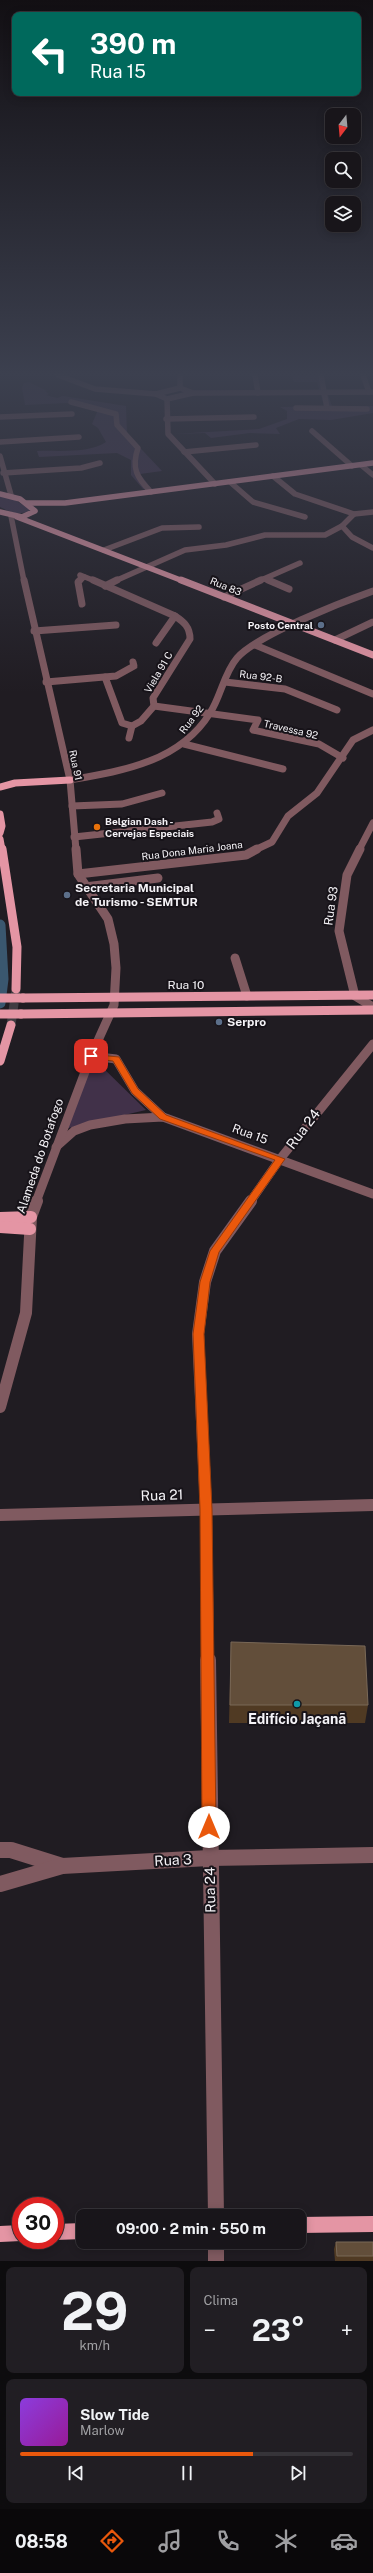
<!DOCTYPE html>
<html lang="pt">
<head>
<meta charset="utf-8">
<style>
  :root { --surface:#18151a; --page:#211e23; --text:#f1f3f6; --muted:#9f9fa2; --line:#363439; --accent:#ea580c }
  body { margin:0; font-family:"Public Sans",sans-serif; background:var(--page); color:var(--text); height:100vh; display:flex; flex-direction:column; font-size:15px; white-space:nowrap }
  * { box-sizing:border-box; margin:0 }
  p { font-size:13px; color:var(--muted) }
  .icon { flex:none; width:22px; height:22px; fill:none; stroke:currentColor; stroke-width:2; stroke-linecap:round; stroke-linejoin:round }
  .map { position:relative; height:2261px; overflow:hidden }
  .drawer { display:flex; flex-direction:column; gap:6px; padding:6px; background:#0d0c0e; flex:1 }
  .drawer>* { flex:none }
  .guide { position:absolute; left:12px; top:12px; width:349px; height:84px; border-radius:8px; box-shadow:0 2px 10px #0003,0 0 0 1px var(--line); background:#00695c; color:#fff; overflow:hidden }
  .needle { width:26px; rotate:196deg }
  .fabs { position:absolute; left:325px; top:108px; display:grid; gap:8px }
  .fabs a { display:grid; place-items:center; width:36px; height:36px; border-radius:8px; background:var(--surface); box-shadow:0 2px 10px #0003,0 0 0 1px var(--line); font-size:20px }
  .speed { position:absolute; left:12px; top:2197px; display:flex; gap:8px; font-size:20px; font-weight:700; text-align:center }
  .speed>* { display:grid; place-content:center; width:52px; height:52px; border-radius:50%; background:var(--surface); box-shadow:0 2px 10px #0003,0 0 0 1px var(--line); line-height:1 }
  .speed .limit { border:6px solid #d22; background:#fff; color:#111 }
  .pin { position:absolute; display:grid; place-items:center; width:34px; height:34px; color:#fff; margin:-17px; border-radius:8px; box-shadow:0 2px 6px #0006 }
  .me { position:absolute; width:44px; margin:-22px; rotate:0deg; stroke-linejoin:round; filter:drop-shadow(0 0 3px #0008) }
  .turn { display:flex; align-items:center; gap:14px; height:84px; padding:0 12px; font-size:18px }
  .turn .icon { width:52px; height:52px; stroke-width:2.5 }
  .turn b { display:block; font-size:28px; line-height:34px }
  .big { font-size:30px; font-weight:700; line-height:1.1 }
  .drawer .widget { flex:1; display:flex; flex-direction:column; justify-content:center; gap:6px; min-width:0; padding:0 14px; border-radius:8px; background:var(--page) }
  .drawer .dial { align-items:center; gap:0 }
  .dial b { font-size:52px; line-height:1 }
  .song { display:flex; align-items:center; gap:12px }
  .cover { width:48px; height:48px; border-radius:6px; background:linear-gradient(135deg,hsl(270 70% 55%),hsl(300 70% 35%)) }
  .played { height:4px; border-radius:2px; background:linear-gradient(90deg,var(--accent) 70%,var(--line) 70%) }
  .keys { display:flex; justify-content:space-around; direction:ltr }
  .heat { display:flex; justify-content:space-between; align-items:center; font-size:22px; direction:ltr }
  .drawer .tiles { flex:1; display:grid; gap:6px; grid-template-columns:1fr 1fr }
  .widget:last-child { grid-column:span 2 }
  .trip { position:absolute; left:76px; top:2209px; width:230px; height:40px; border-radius:8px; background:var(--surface); box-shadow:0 2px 10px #0003,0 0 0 1px var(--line); font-weight:700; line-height:40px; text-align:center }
  .tabs { display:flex; height:64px; justify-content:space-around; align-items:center; background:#0a080a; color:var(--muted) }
  .tabs .icon { width:28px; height:28px }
  .tabs .active { color:var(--accent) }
  .tabs b { font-size:18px; color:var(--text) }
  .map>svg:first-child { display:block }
  .green { fill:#413149 }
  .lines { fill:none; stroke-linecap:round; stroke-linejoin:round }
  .canal { stroke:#3a576f; stroke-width:11 }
  .major-tunnel { stroke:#403c42; stroke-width:9; stroke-dasharray:9 4.5; stroke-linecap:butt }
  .minor-far4 { stroke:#805a60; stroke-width:5.5 }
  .minor-far3 { stroke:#805a60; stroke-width:7 }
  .minor-far2 { stroke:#805a60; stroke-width:9 }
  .minor-far1 { stroke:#805a60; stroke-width:12 }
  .minor { stroke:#805a60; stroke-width:16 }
  .major-far4 { stroke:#e495a4; stroke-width:5.5 }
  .major-far3 { stroke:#e495a4; stroke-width:7 }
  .major-far2 { stroke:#e495a4; stroke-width:9 }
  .major-far1 { stroke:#e495a4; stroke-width:12 }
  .major { stroke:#e495a4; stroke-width:16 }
  .major-bridge { stroke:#e495a4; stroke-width:9 }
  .wall { fill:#503a23 }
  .building { fill:#624e3a; stroke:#796857 }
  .route { fill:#ea580c; stroke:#983908 }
  .service-dot { fill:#5c6f8a; stroke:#171319; stroke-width:1.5 }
  .food-dot { fill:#e8710a; stroke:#171319; stroke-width:1.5 }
  .culture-dot { fill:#0f9aa8; stroke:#171319; stroke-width:1.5 }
  .labels { text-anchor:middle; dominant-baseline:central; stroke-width:4; stroke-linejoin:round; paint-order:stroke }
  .far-street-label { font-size:10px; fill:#f5f3f7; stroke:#171319 }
  .far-poi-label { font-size:10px; font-weight:bold; fill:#f5f3f7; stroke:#171319; text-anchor:end }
  .poi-label { font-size:12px; font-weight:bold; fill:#f5f3f7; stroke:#171319; text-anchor:start }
  .street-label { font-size:12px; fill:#f5f3f7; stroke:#171319 }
  .near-street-label { font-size:14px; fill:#f5f3f7; stroke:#171319 }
  .near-poi-label { font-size:14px; font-weight:bold; fill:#f5f3f7; stroke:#171319 }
</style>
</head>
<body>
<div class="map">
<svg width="373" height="2261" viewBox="0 0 373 2261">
  <rect width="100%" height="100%" fill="#201c22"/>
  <g class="green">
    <path d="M 292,375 L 323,375 L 326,392 L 320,392 L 317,382 L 294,382 Z"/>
    <path d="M 29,382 L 47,391 L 45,391 L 49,394 L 46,395 L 57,398 L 63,396 L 126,406 L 127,434 L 162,471 L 140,474 L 151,488 L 143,489 L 131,475 L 131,460 L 117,453 L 39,457 L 37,451 C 58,450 88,454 106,442 L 98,428 L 92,424 L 98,410 L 67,403 L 25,405 L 22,388 L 24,383 Z"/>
    <path d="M 321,395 L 328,395 L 332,406 L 373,406 L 373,413 L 331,420 L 299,419 L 276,428 L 280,434 L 250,433 L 211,438 L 205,433 L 173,434 L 259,429 L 287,419 L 287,411 L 280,407 L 324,406 Z"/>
    <path d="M 0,495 L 10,497 L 31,510 C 19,516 12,513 0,507 Z"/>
    <path d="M 97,1062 L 146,1110 L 64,1129 L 89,1064 Z"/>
  </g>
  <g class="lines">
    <path class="canal" d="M 0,925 L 3,979 L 0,1003"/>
    <path class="major-tunnel" d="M 11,1025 L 16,990"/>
    <g class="minor-far4">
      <path d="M 58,375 L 95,389 L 156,394"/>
      <path d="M 180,375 L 180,388"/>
      <path d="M 255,375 L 258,393"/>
      <path d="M 321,375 L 327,408"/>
      <path d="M 363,375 L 369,392"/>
      <path d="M 180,388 L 193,393 L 167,399 L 156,394 Z"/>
      <path d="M 193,393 L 373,392"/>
      <path d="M 167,399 L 168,434 L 215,484"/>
      <path d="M 71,402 L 116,414 L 117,425 L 138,448 C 131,468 137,478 151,492"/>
      <path d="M 296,408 L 367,409"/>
      <path d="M 0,417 L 72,414"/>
      <path d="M 166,419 L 254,417"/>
      <path d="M 312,431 L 352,466"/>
      <path d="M 0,442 L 79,437"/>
      <path d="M 184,452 L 256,445"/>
      <path d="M 0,456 L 11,495"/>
      <path d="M 361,465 L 373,475"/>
      <path d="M 3,473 L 81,468 L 100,463"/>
      <path d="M 273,476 L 295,494 L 354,514"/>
      <path d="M 230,482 L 253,502 L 305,517"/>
      <path d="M 11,516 L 24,581"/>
      <path d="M 342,526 L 352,537 L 373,548"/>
      <path d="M 104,550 L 162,528 L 199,527"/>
      <path d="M 80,575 L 95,581"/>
      <path d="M 264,579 L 270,581"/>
      <path d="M 79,581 L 84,577"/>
      <path d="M 115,581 L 185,550 L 226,545 L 265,535 L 325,535 L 342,526 L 354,514 L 373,512"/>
      <path d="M 259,581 L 300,563"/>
    </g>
    <g class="minor-far3">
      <path d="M 24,580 L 70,780 L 76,850"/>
      <path d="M 80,580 L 78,582 L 82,604"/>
      <path d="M 93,580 L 175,616 C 184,622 190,627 190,639 L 153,698 L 154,706 L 141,721 L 132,726 L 129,738"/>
      <path d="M 268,580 L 289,589"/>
      <path d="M 105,586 L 117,580"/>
      <path d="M 224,597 L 261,580"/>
      <path d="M 34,631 L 116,625"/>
      <path d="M 335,640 L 373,622"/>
      <path d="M 156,643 L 175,616"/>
      <path d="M 255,645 L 373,694"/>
      <path d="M 105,677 L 122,723 L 132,726"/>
      <path d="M 46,682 L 116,676 L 134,666 L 133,662"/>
      <path d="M 225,682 L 285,689 L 337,710"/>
      <path d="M 154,706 L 258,720 L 253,730 L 319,744 L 343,758"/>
      <path d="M 184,744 L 283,769"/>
      <path d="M 70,780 C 122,771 180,762 210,713 C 221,696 224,673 237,658 C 257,635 342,602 373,591"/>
      <path d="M 72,806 L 122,804 L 162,793"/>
      <path d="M 74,837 L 212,822 L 219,819 L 217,813"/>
      <path d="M 255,850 L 272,842 L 288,816 L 317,793 L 353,740 L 373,730"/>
      <path d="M 359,850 L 373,823"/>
    </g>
    <g class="minor-far2">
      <path d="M 360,849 L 347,875 L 339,931 L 355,996 L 373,1007"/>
      <path d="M 78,874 L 246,855 L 257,849"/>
      <path d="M 85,887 L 158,878"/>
      <path d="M 235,958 L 247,996"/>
      <path d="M 91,1056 L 116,1059 L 135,1091 L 163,1117"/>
      <path d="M 56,1147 L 74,1131 L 90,1125 L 125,1119 L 163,1117 L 373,1194"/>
      <path d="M 36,1202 L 91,1056 L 114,1005 L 116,968 L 114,944 L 108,919 L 78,874 L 76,849"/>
      <path d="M 250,1202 L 280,1159 L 373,1044"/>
    </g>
    <g class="minor-far1">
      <path d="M 0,1407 L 26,1313 L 31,1217 L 37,1201"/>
      <path d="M 0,1515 L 373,1505"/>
      <path d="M 208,1661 L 206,1509 L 198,1334 L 205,1282 L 215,1251 L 251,1201"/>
    </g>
    <g class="minor">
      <path d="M 208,1660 L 216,2216"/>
      <path d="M 0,1850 L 11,1850 L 62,1866"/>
      <path d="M 0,1884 L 62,1866 L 209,1858 L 373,1855"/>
      <path d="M 216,2242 L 216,2261"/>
    </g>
    <g class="major-far4">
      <path d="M 0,494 L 20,499 L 35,511 L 22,517 L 0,512"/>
      <path d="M 27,503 L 65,503 L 373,463"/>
      <path d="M 17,517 L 183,581"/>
    </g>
    <g class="major-far3">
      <path d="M 181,580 L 373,655"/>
      <path d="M 0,787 L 15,783 L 70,780"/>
      <path d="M 0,814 L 2,826 L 0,833"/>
      <path d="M 0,839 L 2,850"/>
    </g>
    <g class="major-far2">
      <path d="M 2,849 L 17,947 L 16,989"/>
      <path d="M 23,998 L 373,995"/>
      <path d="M 21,1014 L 373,1010"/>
      <path d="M 0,1061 L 11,1025"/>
    </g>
    <g class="major-far1">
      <path d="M 0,1218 L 31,1217"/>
      <path d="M 0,1227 L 30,1229"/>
    </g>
    <g class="major">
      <path d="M 299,2225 L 373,2224"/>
      <path d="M 55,2232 L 83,2231"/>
      <path d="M 0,2234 L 21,2233"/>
    </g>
    <g class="major-bridge">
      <path d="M 0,998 L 23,998"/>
      <path d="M 0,1014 L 21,1014"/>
    </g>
  </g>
  <g class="wall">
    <path d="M 231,1642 L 368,1705 L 365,1723 L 229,1723 Z"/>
    <path d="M 336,2242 L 373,2242 L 373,2261 L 335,2261 L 334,2249 Z"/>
  </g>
  <g class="building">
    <path d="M 231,1642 L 365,1646 L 368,1705 L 230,1705 Z"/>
    <path d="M 336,2242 L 373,2242 L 373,2256 L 337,2256 Z"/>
  </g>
  <linearGradient id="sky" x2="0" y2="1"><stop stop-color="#120f13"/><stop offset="0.54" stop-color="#3c404f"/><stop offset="1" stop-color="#3c404f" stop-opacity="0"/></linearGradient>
  <rect width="373" height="692" fill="url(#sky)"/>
  <path class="route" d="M 88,1054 L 119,1057 L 138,1089 L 166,1115 L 285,1159 L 219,1252 L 210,1282 L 204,1334 L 212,1509 L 216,1827 L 214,1831 L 209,1833 L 204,1831 L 202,1827 L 200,1509 L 193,1334 L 200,1282 L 210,1251 L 275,1160 L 160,1119 L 132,1093 L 113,1061 L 88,1058 Z"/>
  <g class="service-dot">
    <circle cx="321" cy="625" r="4"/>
    <circle cx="67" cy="895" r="4"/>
    <circle cx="219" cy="1022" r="4"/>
  </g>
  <circle class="food-dot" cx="97" cy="827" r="4"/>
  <circle class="culture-dot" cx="297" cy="1704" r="4"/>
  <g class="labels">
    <g class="far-street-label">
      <text transform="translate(226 586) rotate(22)">Rua 83</text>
      <text transform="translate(158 672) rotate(-60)">Viela 91 C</text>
      <text transform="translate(261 676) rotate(7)">Rua 92-B</text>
      <text transform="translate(191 719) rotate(-53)">Rua 92</text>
      <text transform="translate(291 729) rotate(13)">Travessa 92</text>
      <text transform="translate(76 765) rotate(78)">Rua 91</text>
      <text transform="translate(192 850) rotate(-7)">Rua Dona Maria Joana</text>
    </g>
    <g class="far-poi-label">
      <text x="313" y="625">Posto Central</text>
      <text x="105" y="821" text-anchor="start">Belgian Dash -<tspan x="105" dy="12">Cervejas Especiais</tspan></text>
    </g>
    <g class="poi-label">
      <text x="75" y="888">Secretaria Municipal<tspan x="75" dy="14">de Turismo - SEMTUR</tspan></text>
      <text x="227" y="1022">Serpro</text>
    </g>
    <g class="street-label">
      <text transform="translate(331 906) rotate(-82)">Rua 93</text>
      <text x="186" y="985">Rua 10</text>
      <text transform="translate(250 1134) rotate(20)">Rua 15</text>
      <text transform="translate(40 1156) rotate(-71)">Alameda do Botafogo</text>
    </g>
    <g class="near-street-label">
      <text transform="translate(303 1129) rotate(-53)">Rua 24</text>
      <text transform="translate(162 1495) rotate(-2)">Rua 21</text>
      <text transform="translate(173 1860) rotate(-3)">Rua 3</text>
      <text transform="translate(210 1890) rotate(-91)">Rua 24</text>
    </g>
    <g class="near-poi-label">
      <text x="297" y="1719">Edifício Jaçanã</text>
    </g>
  </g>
</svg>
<div class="fabs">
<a><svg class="needle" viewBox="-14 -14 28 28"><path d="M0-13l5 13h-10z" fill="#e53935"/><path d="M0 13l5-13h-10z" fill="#9f9fa2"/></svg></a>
<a><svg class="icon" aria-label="search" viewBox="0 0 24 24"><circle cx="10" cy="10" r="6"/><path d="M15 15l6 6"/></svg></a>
<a><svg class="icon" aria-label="layers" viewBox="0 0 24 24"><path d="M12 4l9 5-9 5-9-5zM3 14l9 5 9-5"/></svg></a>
</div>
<div class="speed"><div class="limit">30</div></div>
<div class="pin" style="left:91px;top:1056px;background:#d93025"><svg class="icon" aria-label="arrive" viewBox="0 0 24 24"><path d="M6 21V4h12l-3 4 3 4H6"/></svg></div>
<svg class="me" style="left:209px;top:1827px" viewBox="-20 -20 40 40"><circle r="19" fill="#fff"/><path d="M0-13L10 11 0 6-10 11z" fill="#ea580c"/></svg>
<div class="trip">09:00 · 2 min · 550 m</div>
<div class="guide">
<div class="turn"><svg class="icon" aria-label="left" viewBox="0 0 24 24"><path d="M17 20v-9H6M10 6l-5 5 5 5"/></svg><div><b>390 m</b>Rua 15</div></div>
</div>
</div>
<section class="drawer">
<div class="tiles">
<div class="widget dial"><b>29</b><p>km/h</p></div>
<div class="widget"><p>Clima</p>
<div class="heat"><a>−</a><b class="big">23°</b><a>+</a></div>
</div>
<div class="widget">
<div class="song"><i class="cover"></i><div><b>Slow Tide</b><p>Marlow</p></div></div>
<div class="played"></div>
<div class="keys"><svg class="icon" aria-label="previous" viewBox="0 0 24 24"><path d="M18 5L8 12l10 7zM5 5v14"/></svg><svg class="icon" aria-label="pause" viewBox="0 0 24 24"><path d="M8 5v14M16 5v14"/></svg><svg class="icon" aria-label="next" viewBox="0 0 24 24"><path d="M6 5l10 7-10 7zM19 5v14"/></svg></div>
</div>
</div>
</section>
<nav class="tabs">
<b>08:58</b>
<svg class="icon active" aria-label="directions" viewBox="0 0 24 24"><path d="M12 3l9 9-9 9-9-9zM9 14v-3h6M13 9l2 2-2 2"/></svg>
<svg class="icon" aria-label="music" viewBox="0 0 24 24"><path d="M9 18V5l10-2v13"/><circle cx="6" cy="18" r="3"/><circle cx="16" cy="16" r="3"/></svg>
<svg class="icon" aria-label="phone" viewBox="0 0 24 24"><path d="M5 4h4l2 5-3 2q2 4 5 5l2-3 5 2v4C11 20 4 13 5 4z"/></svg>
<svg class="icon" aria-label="climate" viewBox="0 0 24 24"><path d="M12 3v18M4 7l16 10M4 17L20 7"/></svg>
<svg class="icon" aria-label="car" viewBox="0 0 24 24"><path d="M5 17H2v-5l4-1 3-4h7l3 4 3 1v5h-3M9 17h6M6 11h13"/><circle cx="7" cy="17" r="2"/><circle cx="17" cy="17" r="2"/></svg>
</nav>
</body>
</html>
